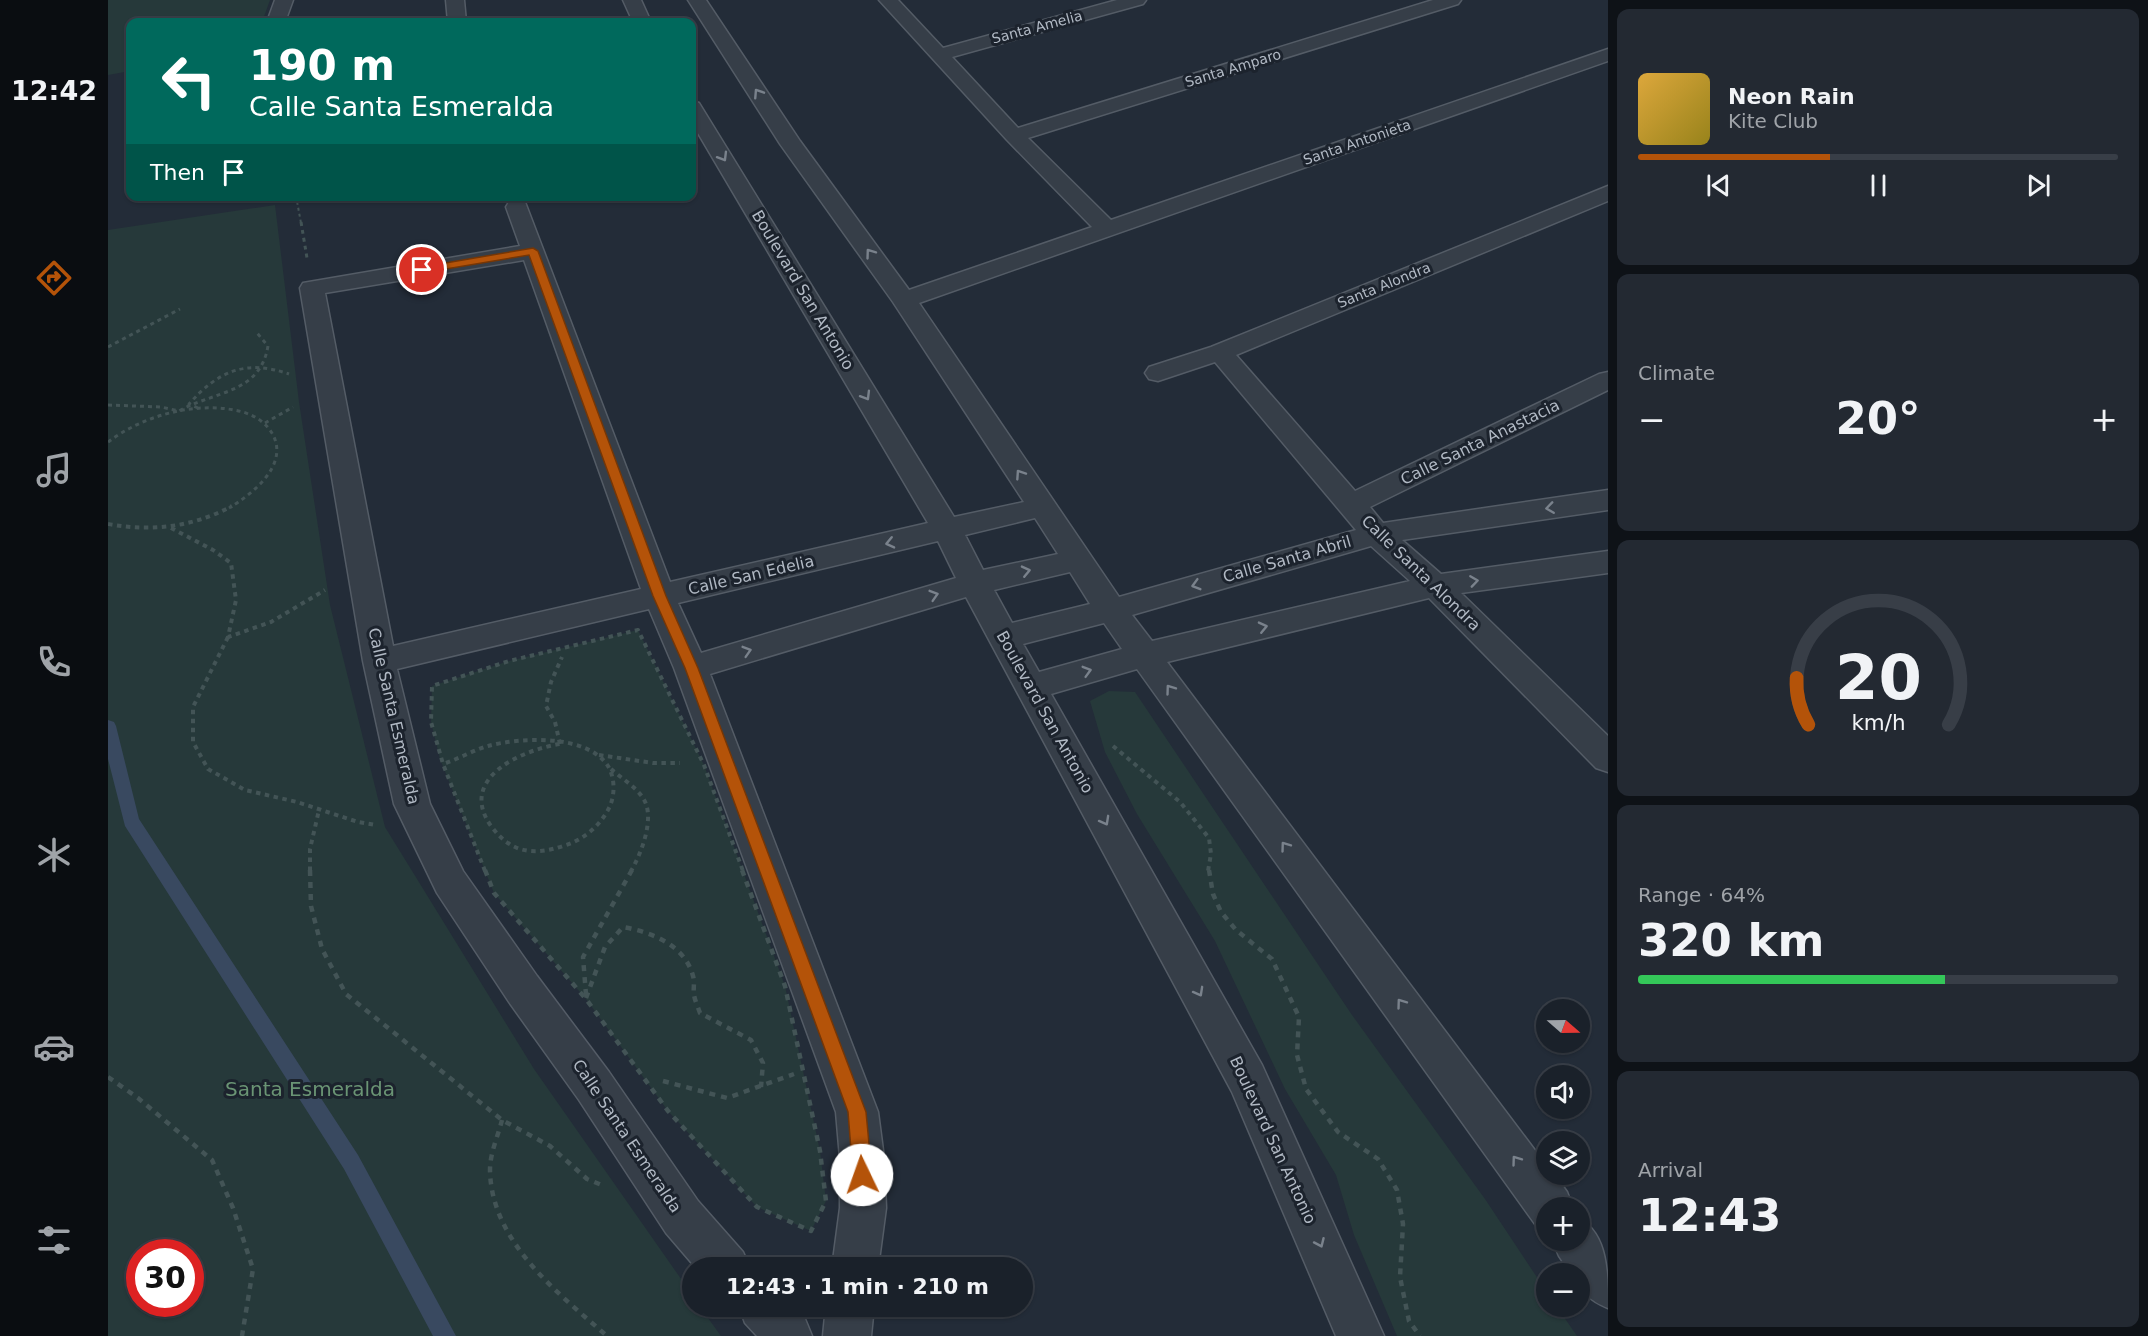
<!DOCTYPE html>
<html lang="en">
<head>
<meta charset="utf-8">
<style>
  :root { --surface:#1a212a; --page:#232932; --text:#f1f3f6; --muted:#9fa3a8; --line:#383e47; --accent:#b45309 }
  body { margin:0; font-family:"DejaVu Sans",sans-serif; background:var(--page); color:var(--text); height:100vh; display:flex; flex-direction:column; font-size:22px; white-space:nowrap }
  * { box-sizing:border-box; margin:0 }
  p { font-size:20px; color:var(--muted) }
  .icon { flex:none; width:33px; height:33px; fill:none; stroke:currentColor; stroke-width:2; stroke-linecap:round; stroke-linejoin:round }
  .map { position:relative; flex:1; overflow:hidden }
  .side { display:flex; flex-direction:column; gap:9px; padding:9px; background:#0e1217; width:540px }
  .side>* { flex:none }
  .top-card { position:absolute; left:18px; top:18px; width:570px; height:183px; border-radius:12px; box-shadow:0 2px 4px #0004,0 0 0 2px var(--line); background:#00695c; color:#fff; overflow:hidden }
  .needle { width:39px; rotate:110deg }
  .buttons { position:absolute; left:1428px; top:999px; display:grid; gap:12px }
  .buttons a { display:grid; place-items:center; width:54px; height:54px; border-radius:50%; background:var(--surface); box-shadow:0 2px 4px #0004,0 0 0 2px var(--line); font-size:30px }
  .speed { position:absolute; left:18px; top:1239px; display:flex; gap:12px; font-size:30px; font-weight:700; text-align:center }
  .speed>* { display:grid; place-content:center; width:78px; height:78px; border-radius:50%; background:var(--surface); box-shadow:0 2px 4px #0004,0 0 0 2px var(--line); line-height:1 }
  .speed .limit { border:9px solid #d22; background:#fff; color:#111 }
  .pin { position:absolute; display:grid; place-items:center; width:51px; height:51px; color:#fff; margin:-26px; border:3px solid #fff; border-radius:50%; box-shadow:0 2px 6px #0007 }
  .me { position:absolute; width:66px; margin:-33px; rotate:357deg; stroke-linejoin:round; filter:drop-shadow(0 0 4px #0008) }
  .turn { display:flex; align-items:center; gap:21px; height:126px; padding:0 24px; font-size:27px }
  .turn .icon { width:78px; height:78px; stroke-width:2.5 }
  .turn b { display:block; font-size:42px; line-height:51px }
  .then { display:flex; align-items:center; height:57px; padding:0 24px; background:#0003; gap:12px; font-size:22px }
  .big { font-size:45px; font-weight:700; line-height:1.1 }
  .side .tile { flex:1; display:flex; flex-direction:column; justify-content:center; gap:9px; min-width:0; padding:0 21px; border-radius:12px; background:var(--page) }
  .side .dial { align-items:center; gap:0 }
  .dial svg { height:156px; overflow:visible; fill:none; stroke:var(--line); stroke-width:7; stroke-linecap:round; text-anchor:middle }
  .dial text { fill:var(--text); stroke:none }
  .song { display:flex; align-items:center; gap:18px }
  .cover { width:72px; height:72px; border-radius:9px; background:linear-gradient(135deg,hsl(40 70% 55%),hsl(50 70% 35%)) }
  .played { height:6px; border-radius:3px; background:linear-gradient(90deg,var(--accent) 40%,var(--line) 40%) }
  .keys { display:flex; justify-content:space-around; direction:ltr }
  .heat { display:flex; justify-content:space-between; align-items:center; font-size:33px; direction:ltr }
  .charge { height:9px; border-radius:4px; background:linear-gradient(90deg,#34c759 64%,var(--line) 0) }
  .trip { position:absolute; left:574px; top:1257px; width:351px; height:60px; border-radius:30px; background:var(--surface); box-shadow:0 2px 4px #0004,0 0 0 2px var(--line); font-weight:700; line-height:60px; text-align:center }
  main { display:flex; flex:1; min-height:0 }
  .dock { display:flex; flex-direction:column; width:108px; justify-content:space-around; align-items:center; background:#0a0d11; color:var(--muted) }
  .dock .icon { width:42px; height:42px }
  .dock .current { color:var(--accent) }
  .dock b { font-size:27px; color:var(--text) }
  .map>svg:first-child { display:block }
  .green { fill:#26393a; fill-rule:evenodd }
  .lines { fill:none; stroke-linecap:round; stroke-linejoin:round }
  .stream { fill:#394960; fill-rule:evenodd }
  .minor-casing { stroke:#545c66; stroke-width:3 }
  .path-far3 { stroke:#435456; stroke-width:2; stroke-dasharray:3 3; stroke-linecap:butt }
  .path-far2 { stroke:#435456; stroke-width:3; stroke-dasharray:4 4; stroke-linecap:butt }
  .path-far1 { stroke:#435456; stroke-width:4; stroke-dasharray:4.5 4.5; stroke-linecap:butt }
  .path { stroke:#435456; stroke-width:4.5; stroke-dasharray:6 6; stroke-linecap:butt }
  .minor { fill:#363e48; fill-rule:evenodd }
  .oneway { stroke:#7a828c }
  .route { fill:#b45309; stroke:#753606; stroke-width:1.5 }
  .labels { text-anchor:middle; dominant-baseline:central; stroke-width:6; stroke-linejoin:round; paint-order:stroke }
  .far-street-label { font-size:14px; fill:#b1b9c4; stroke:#1c232d }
  .street-label { font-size:16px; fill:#b1b9c4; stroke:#1c232d }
  .near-park-label { font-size:20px; fill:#6a9474; stroke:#1c232d }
</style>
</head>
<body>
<main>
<nav class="dock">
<b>12:42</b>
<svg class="icon current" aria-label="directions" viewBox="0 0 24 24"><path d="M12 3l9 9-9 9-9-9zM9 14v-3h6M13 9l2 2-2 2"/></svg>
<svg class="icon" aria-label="music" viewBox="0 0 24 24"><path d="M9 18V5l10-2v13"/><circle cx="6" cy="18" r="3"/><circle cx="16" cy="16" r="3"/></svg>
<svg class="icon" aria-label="phone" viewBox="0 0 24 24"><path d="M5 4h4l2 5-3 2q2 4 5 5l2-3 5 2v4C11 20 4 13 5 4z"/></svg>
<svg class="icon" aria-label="climate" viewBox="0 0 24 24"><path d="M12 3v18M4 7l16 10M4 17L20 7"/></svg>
<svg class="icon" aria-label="car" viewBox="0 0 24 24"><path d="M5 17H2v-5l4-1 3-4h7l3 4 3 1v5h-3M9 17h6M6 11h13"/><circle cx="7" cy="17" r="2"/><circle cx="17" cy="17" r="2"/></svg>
<svg class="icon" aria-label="filters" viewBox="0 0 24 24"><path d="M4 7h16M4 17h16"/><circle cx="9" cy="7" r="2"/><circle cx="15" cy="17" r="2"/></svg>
</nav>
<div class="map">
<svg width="1500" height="1336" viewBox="0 0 1500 1336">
  <rect width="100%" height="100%" fill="#232c38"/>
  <g class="green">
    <path d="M 0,0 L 162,0 L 154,22 L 22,22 L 22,71 L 0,75 Z"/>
    <path d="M 167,205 L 191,402 L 222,605 L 277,827 L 426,1069 L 585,1296 L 585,1306 L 592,1307 L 613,1336 L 0,1336 L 0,230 ZM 32,1252 L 82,1252 L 82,1304 L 32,1304 Z"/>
    <path d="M 530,630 L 596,765 L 677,986 L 712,1151 L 718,1201 L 703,1231 L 649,1207 L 560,1111 L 478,999 L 386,893 L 332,759 L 323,722 L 324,686 L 401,661 Z"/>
    <path d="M 1001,691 L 1027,692 L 1244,1015 L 1377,1199 L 1438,1291 L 1438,1306 L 1449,1307 L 1469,1336 L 1289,1336 L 1246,1235 L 1228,1175 L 1177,1089 L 1107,941 L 1029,814 L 997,752 L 982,701 Z"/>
  </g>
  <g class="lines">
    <path class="stream" d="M 0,720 L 6,722 L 8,726 L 31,819 L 250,1155 L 348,1336 L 325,1336 L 236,1169 L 17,826 L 0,759 Z"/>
    <g class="minor-casing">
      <g id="minor">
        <path d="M 167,0 L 185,0 L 177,22 L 159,22 Z"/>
        <path d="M 338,0 L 356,0 L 358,22 L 340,22 Z"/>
        <path d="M 515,0 L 533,0 L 543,22 L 525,22 Z"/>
        <path d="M 580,0 L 598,0 L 692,141 L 801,290 L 984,227 L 899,140 L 771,0 L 790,0 L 835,48 L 1009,0 L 1038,0 L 1035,4 L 844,57 L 910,128 L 1325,0 L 1353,0 L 1350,4 L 920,138 L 1003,220 L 1500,49 L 1500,61 L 811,303 L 1011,597 L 1248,530 L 1107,362 L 1050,381 L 1041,379 L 1037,373 L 1041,367 L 1103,347 L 1500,186 L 1500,201 L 1128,355 L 1247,491 L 1491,374 L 1500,372 L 1500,390 L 1262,507 L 1275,523 L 1500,490 L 1500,510 L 1294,540 L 1333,574 L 1500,551 L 1500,573 L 1353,593 L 1500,736 L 1500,772 L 1488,768 L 1321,598 L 1059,662 L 1438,1165 L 1438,1174 L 1446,1174 L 1459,1192 L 1465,1208 L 1438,1208 L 1438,1229 L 1427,1224 L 1029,669 L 943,694 L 1154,1065 L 1276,1336 L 1228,1336 L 1124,1092 L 858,597 L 602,674 L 770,1112 L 776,1158 L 778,1208 L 770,1268 L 724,1268 L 732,1208 L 732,1158 L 728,1112 L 566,668 L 541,609 L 289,669 L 322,804 L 355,871 L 429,976 L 501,1072 L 590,1201 L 635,1252 L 642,1268 L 588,1268 L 558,1233 L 471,1100 L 401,1002 L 329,893 L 286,804 L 255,661 L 192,288 L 195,283 L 412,246 L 398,207 L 401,202 L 409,200 L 417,202 L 562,582 L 820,523 L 584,123 L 584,101 L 591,103 L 846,517 L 916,502 L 785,302 L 672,144 ZM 416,260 L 533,589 L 285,646 L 217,293 ZM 927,518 L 950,554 L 875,570 L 857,535 ZM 830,541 L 848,578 L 593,653 L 570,603 ZM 1263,546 L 1302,581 L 1044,641 L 1024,615 ZM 962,572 L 982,604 L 904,623 L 886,590 ZM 996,623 L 1014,649 L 931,672 L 915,644 Z"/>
        <path d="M 1472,1219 C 1500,1235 1500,1274 1500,1308 C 1483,1301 1472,1293 1472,1274 L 1463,1274 L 1451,1256 L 1444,1240 L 1472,1240 Z"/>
        <path d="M 631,1306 L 686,1306 L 697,1319 L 704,1336 L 649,1336 L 637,1323 Z"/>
        <path d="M 718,1306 L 766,1306 L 763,1336 L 715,1336 Z"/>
      </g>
    </g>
    <path class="path-far3" d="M 188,196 L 193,223"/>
    <g class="path-far2">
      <path d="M 193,222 L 199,258"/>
      <path d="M 0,347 L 72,309"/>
      <path d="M 0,405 L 53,407 L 71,411 C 106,391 152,394 160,346 L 149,333"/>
      <path d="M 90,408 L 81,404 C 110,371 138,359 181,374"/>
      <path d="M 157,423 L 185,407"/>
      <path d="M 0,442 C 36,415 90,400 135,412 C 148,416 160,424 166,437 C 179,467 144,494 121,508"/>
    </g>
    <g class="path-far1">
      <path d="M 0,524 C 44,532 85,527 124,506"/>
      <path d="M 63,528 L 105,550 L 123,563 L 128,600 L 120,637 L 163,622 L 217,590"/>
      <path d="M 120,637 L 85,707 L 85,742 L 100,769 L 137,790 L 189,802 L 250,822 L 268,825"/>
      <path d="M 452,744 L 447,722 L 438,706 L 443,682 L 454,657"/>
      <path d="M 1005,746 L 1072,802 L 1101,838 L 1103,854 L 1100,871"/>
      <path d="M 491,755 L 545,763 L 572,763"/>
      <path d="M 338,763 C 352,758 366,750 380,746 C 413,737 479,734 500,766 C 507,778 507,794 502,806 C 493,825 476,840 455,846 C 425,856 403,853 383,826 C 349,778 414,750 452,744"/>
      <path d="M 503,769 C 513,778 528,787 535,798 C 548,817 533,854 523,871"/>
      <path d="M 202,871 L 202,849 L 211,810"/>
      <path d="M 377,871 L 335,764 L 323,722 L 324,686 L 401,661 L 530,630 L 596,765 L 635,871"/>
    </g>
    <g class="path">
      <path d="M 202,870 L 203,906 L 214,949 L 238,994 L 394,1120 L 442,1146 L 479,1179 L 496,1186"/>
      <path d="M 377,870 L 386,893 L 478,999 L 560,1111 L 649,1207 L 703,1231 L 718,1201 L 712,1151 L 677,986 L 634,870"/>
      <path d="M 1101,870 L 1105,894 L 1113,912 L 1128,930 L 1164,959 L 1191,1017 L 1189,1055 L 1198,1089 L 1230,1132 L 1270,1159 L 1289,1190 L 1295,1224 L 1292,1277 L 1301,1321 L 1312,1336"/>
      <path d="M 478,995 L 475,957 L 524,870"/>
      <path d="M 478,998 L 497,947 L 515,927 C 543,932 577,945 585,976 C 587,982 585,989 586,995 C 587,1001 590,1007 592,1013 L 643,1040 L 655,1063 L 653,1087"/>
      <path d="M 0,1077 L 30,1098 L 104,1160 L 125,1208 L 145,1269 L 134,1336"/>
      <path d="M 555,1081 L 619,1098 L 686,1074"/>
      <path d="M 394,1120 C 390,1136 382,1153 382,1170 C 383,1242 450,1293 499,1336"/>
    </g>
    <use href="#minor" class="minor"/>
  </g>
  <defs><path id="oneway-chevron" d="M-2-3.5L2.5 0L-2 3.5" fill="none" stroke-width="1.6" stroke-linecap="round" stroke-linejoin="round" transform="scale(1.5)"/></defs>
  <g class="oneway">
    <use href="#oneway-chevron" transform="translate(650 93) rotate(-123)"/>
    <use href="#oneway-chevron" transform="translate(615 157) rotate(59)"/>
    <use href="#oneway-chevron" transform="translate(762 253) rotate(-126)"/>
    <use href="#oneway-chevron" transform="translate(758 396) rotate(59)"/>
    <use href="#oneway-chevron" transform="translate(912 474) rotate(-124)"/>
    <use href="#oneway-chevron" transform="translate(1442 508) rotate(172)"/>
    <use href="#oneway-chevron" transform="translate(782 543) rotate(167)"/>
    <use href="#oneway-chevron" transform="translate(918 571) rotate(-13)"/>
    <use href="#oneway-chevron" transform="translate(1366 581) rotate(-8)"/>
    <use href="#oneway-chevron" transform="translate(1088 585) rotate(164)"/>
    <use href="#oneway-chevron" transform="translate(826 595) rotate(-17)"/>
    <use href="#oneway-chevron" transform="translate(1155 627) rotate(-13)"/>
    <use href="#oneway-chevron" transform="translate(639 651) rotate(-17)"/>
    <use href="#oneway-chevron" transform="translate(979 671) rotate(-16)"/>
    <use href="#oneway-chevron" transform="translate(1062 689) rotate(-126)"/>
    <use href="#oneway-chevron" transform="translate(997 821) rotate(61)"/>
    <use href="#oneway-chevron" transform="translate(1177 846) rotate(-126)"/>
    <use href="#oneway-chevron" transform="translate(1091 992) rotate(61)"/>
    <use href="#oneway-chevron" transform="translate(1293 1003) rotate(-126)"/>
    <use href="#oneway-chevron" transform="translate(1408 1160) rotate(-126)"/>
    <use href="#oneway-chevron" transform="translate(1212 1243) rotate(66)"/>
  </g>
  <path class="route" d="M 425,248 L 430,251 L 558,596 L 590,668 L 758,1112 L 764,1175 L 761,1181 L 754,1184 L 748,1181 L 745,1175 L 740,1112 L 577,668 L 545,596 L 421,255 L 314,273 L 309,270 L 314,267 Z"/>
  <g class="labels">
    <g class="far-street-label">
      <text transform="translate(929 27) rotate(-15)">Santa Amelia</text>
      <text transform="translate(1125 68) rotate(-17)">Santa Amparo</text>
      <text transform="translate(1249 142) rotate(-19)">Santa Antonieta</text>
      <text transform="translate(1276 285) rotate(-22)">Santa Alondra</text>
    </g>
    <g class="street-label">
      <text transform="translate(695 290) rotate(59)">Boulevard San Antonio</text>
      <text transform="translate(1372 442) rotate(-26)">Calle Santa Anastacia</text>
      <text transform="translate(1179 559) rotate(-16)">Calle Santa Abril</text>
      <text transform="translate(1313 573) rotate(44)">Calle Santa Alondra</text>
      <text transform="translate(643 575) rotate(-13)">Calle San Edelia</text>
      <text transform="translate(937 712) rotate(61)">Boulevard San Antonio</text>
      <text transform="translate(286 716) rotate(77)">Calle Santa Esmeralda</text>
      <text transform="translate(519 1136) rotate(56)">Calle Santa Esmeralda</text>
      <text transform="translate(1165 1140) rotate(65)">Boulevard San Antonio</text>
    </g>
    <g class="near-park-label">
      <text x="202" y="1089">Santa Esmeralda</text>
    </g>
  </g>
</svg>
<div class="buttons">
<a><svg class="needle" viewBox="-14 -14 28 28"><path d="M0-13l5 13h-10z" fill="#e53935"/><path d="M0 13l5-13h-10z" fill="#9fa3a8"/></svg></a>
<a><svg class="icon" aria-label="sound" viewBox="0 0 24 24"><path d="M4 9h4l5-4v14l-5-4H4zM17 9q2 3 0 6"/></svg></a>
<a><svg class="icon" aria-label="layers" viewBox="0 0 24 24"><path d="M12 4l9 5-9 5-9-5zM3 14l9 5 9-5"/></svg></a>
<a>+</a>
<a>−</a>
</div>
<div class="speed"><div class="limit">30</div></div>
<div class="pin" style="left:314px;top:270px;background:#d93025"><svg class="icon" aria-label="arrive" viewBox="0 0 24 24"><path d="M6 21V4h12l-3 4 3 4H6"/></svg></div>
<svg class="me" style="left:754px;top:1175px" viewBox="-20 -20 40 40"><circle r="19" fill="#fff"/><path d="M0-13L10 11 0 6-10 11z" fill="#b45309"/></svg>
<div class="trip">12:43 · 1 min · 210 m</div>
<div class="top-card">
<div class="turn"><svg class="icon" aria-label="left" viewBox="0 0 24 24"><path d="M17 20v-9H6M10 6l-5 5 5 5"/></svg><div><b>190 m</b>Calle Santa Esmeralda</div></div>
<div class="then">Then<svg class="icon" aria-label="arrive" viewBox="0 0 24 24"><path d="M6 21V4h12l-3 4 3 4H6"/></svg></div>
</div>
</div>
<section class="side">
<div class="tile">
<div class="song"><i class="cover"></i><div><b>Neon Rain</b><p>Kite Club</p></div></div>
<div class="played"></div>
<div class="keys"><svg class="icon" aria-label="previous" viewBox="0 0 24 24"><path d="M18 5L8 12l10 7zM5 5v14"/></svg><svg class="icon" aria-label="pause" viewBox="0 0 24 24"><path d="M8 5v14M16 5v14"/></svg><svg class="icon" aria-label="next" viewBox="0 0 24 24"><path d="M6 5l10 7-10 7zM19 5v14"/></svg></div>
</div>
<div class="tile"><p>Climate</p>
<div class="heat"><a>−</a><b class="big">20°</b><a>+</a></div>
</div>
<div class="tile dial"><svg viewBox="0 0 100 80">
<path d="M14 69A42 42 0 1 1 86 69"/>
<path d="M14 69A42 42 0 0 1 8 45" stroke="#b45309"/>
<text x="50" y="56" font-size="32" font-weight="700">20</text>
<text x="50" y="72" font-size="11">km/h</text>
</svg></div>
<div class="tile"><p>Range · 64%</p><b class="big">320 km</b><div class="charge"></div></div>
<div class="tile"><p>Arrival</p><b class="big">12:43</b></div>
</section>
</main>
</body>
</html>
